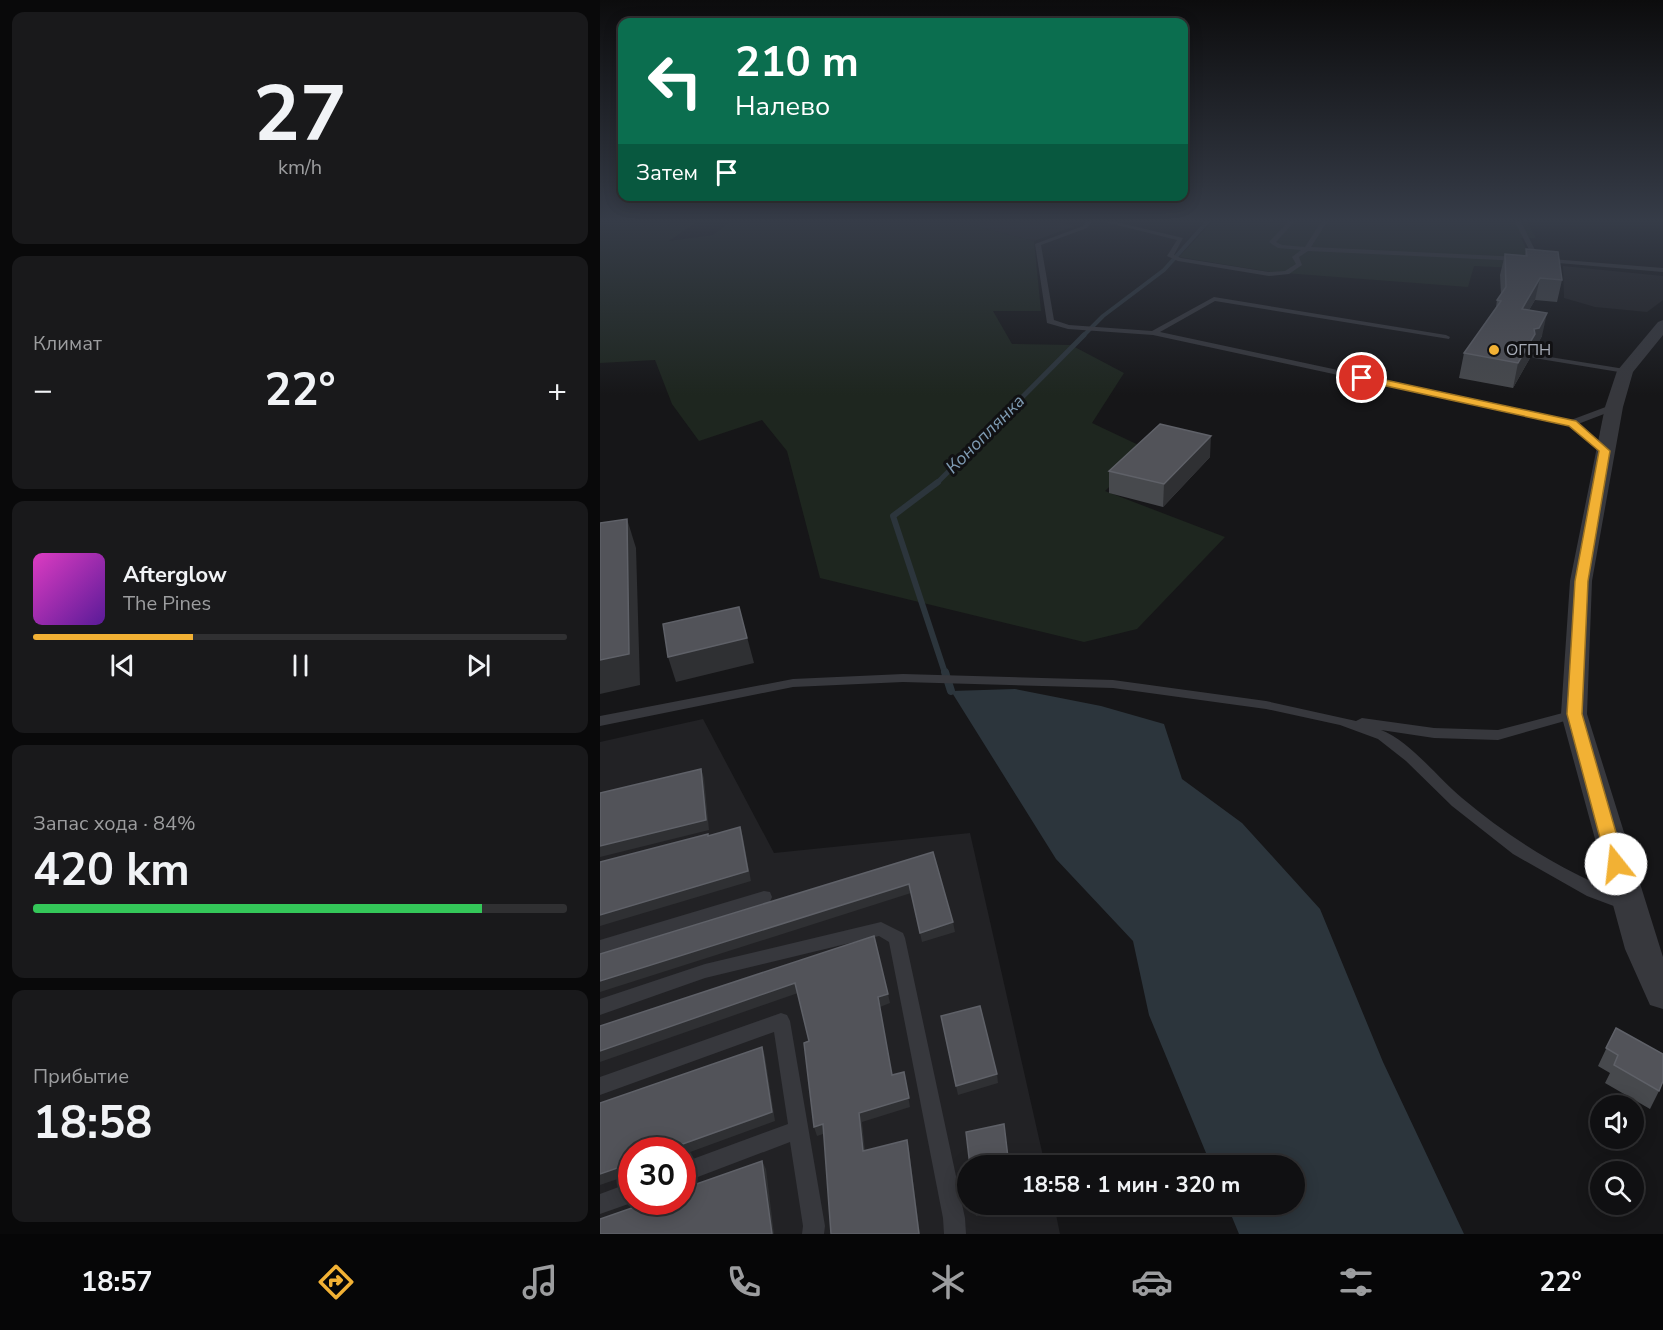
<!DOCTYPE html>
<html lang="ru">
<head>
<meta charset="utf-8">
<style>
  :root { --surface:#101012; --page:#19191b; --text:#f1f3f6; --muted:#9c9d9f; --line:#303032; --accent:#f2b134 }
  body { margin:0; font-family:"Nunito Sans",sans-serif; background:var(--page); color:var(--text); height:100vh; display:flex; flex-direction:column; font-size:22px; white-space:nowrap }
  * { box-sizing:border-box; margin:0 }
  p { font-size:20px; color:var(--muted) }
  .icon { flex:none; width:33px; height:33px; fill:none; stroke:currentColor; stroke-width:2; stroke-linecap:round; stroke-linejoin:round }
  .map { position:relative; flex:1; overflow:hidden }
  .drawer { display:flex; flex-direction:column; gap:12px; padding:12px; background:#09090a; width:600px }
  .drawer>* { flex:none }
  .banner { position:absolute; left:18px; top:18px; width:570px; height:183px; border-radius:12px; box-shadow:0 3px 15px #0003,0 0 0 2px var(--line); background:#0b6e4f; color:#fff; overflow:hidden }
  .fabs { position:absolute; left:990px; top:1095px; display:grid; gap:12px }
  .fabs a { display:grid; place-items:center; width:54px; height:54px; border-radius:50%; background:var(--surface); box-shadow:0 3px 15px #0003,0 0 0 2px var(--line); font-size:30px }
  .speed { position:absolute; left:18px; top:1137px; display:flex; gap:12px; font-size:30px; font-weight:700; text-align:center }
  .speed>* { display:grid; place-content:center; width:78px; height:78px; border-radius:50%; background:var(--surface); box-shadow:0 3px 15px #0003,0 0 0 2px var(--line); line-height:1 }
  .speed .limit { border:9px solid #d22; background:#fff; color:#111 }
  .pin { position:absolute; display:grid; place-items:center; width:51px; height:51px; color:#fff; margin:-26px; border:3px solid #fff; border-radius:50%; box-shadow:0 2px 6px #0007 }
  .me { position:absolute; width:66px; margin:-33px; rotate:344deg; stroke-linejoin:round; filter:drop-shadow(0 0 4px #0008) }
  .turn { display:flex; align-items:center; gap:21px; height:126px; padding:0 18px; font-size:27px }
  .turn .icon { width:78px; height:78px; stroke-width:2.5 }
  .turn b { display:block; font-size:42px; line-height:51px }
  .then { display:flex; align-items:center; height:57px; padding:0 18px; background:#0003; gap:12px; font-size:22px }
  .big { font-size:45px; font-weight:700; line-height:1.1 }
  .drawer .card { flex:1; display:flex; flex-direction:column; justify-content:center; gap:9px; min-width:0; padding:0 21px; border-radius:12px; background:var(--page) }
  .drawer .dial { align-items:center; gap:0 }
  .dial b { font-size:78px; line-height:1 }
  .song { display:flex; align-items:center; gap:18px }
  .cover { width:72px; height:72px; border-radius:9px; background:linear-gradient(135deg,hsl(310 70% 55%),hsl(270 70% 35%)) }
  .played { height:6px; border-radius:3px; background:linear-gradient(90deg,var(--accent) 30%,var(--line) 30%) }
  .keys { display:flex; justify-content:space-around; direction:ltr }
  .heat { display:flex; justify-content:space-between; align-items:center; font-size:33px; direction:ltr }
  .charge { height:9px; border-radius:4px; background:linear-gradient(90deg,#34c759 84%,var(--line) 0) }
  .trip { position:absolute; left:357px; top:1155px; width:348px; height:60px; border-radius:30px; background:var(--surface); box-shadow:0 3px 15px #0003,0 0 0 2px var(--line); font-weight:700; line-height:60px; text-align:center }
  .dock { display:flex; height:96px; justify-content:space-around; align-items:center; background:#060607; color:var(--muted) }
  .dock .icon { width:42px; height:42px }
  .dock .on { color:var(--accent) }
  .dock b { font-size:27px; color:var(--text) }
  main { display:flex; flex:1; min-height:0 }
  .map>svg:first-child { display:block }
  .built { fill:#222225; fill-rule:evenodd }
  .green { fill:#1e261f }
  .water { fill:#2c353c }
  .lines { fill:none; stroke-linecap:round; stroke-linejoin:round }
  .stream-far3 { stroke:#2c353c; stroke-width:4 }
  .stream-far2 { stroke:#2c353c; stroke-width:5 }
  .stream-far1 { stroke:#2c353c; stroke-width:6 }
  .stream { stroke:#2c353c; stroke-width:8 }
  .lane { fill:#37383d; fill-rule:evenodd }
  .street { fill:#37383d; fill-rule:evenodd }
  .wall { fill:#47494d }
  .shaded-wall { fill:#2f3033 }
  .building { fill:#525359; stroke:#5f6168; stroke-width:1.5 }
  .route { fill:#f2b134; stroke:#9d7322; stroke-width:1.5 }
  .poi-dot { fill:#f2b134; stroke:#111113; stroke-width:2 }
  .labels { text-anchor:middle; dominant-baseline:central; stroke-width:6; stroke-linejoin:round; paint-order:stroke }
  .far-poi-label { font-size:16px; fill:#a8adb8; stroke:#111113; text-anchor:start }
  .far-water-label { font-size:18px; font-style:italic; fill:#7f9bb3; stroke:#111113 }
</style>
</head>
<body>
<main>
<section class="drawer">
<div class="card dial"><b>27</b><p>km/h</p></div>
<div class="card"><p>Климат</p>
<div class="heat"><a>−</a><b class="big">22°</b><a>+</a></div>
</div>
<div class="card">
<div class="song"><i class="cover"></i><div><b>Afterglow</b><p>The Pines</p></div></div>
<div class="played"></div>
<div class="keys"><svg class="icon" aria-label="previous" viewBox="0 0 24 24"><path d="M18 5L8 12l10 7zM5 5v14"/></svg><svg class="icon" aria-label="pause" viewBox="0 0 24 24"><path d="M8 5v14M16 5v14"/></svg><svg class="icon" aria-label="next" viewBox="0 0 24 24"><path d="M6 5l10 7-10 7zM19 5v14"/></svg></div>
</div>
<div class="card"><p>Запас хода · 84%</p><b class="big">420 km</b><div class="charge"></div></div>
<div class="card"><p>Прибытие</p><b class="big">18:58</b></div>
</section>
<div class="map">
<svg width="1063" height="1234" viewBox="0 0 1063 1234">
  <rect width="100%" height="100%" fill="#161618"/>
  <g class="built">
    <path d="M 359,222 L 459,222 L 475,226 L 434,241 Z"/>
    <path d="M 963,266 L 1063,276 L 1063,300 L 1047,312 L 995,307 L 964,298 Z"/>
    <path d="M 103,719 L 174,853 L 370,833 L 445,1165 L 368,1166 L 368,1204 L 454,1205 L 460,1234 L 0,1234 L 0,742 ZM 32,1150 L 82,1150 L 82,1202 L 32,1202 Z"/>
  </g>
  <g class="green">
    <path d="M 0,222 L 96,222 L 69,241 L 113,235 L 131,222 L 359,222 L 434,241 L 441,311 L 393,311 L 412,344 L 471,345 L 524,373 L 492,423 L 547,449 L 505,491 L 625,537 L 537,629 L 484,642 L 220,578 L 187,451 L 162,420 L 99,441 L 72,404 L 55,360 L 0,363 Z"/>
    <path d="M 612,222 L 927,222 L 936,238 L 921,238 L 936,269 L 874,266 L 868,287 L 671,272 L 579,257 Z"/>
  </g>
  <path class="water" d="M 415,689 L 501,706 L 564,724 L 582,779 L 642,823 L 720,909 L 783,1062 L 864,1234 L 639,1234 L 627,1205 L 694,1204 L 694,1166 L 611,1165 L 549,1015 L 533,941 L 456,859 L 351,691 Z"/>
  <g class="lines">
    <path class="stream-far3" d="M 482,337 L 503,316 L 564,270 L 607,222"/>
    <path class="stream-far2" d="M 336,484 L 484,335"/>
    <path class="stream-far1" d="M 338,482 L 293,516 L 345,673"/>
    <path class="stream" d="M 345,672 L 351,691"/>
    <g class="lane">
      <path d="M 486,222 L 492,222 L 487,228 L 441,245 L 454,320 L 469,325 L 552,331 L 614,297 L 846,335 L 850,337 L 849,339 L 615,301 L 560,332 L 971,420 L 1011,405 L 1017,405 L 1017,409 L 978,424 L 1010,451 L 1005,454 L 1002,453 L 969,425 L 553,335 L 468,329 L 447,323 L 435,244 L 483,226 Z"/>
      <path d="M 505,222 L 516,222 L 583,238 L 574,255 L 581,258 L 669,272 L 685,271 L 696,264 L 692,257 L 701,250 L 678,248 L 669,242 L 688,222 L 694,222 L 676,242 L 682,245 L 705,247 L 721,222 L 727,222 L 711,247 L 921,257 L 924,259 L 921,261 L 708,251 L 699,257 L 702,265 L 689,274 L 669,276 L 578,261 L 567,256 L 577,240 Z"/>
      <path d="M 915,222 L 921,222 L 939,258 L 1063,268 L 1063,272 L 935,261 Z"/>
      <path d="M 931,354 L 1025,369 L 1029,371 L 1025,373 L 934,358 L 930,356 Z"/>
      <path d="M 303,674 L 513,680 L 666,701 L 756,721 L 762,718 L 834,728 L 898,730 L 974,710 L 979,711 L 981,714 L 979,717 L 898,740 L 834,738 L 781,730 C 810,741 839,779 862,798 C 913,841 971,876 1033,899 L 1035,904 L 1033,909 L 1027,911 L 987,896 L 913,854 L 852,806 L 806,761 L 778,739 L 740,725 L 666,709 L 513,688 L 303,682 L 193,687 L 0,726 L 0,716 L 193,679 Z"/>
      <path d="M 164,891 L 170,892 L 172,897 L 170,902 L 0,954 L 0,940 Z"/>
      <path d="M 281,922 L 303,933 L 305,938 L 365,1218 L 366,1234 L 344,1234 L 343,1218 L 289,942 L 279,936 L 105,978 L 0,1015 L 0,999 L 105,964 Z"/>
      <path d="M 181,1013 L 187,1015 L 190,1021 L 225,1226 L 224,1234 L 202,1234 L 203,1226 L 190,1142 L 82,1183 L 82,1163 L 188,1124 L 174,1032 L 0,1095 L 0,1077 Z"/>
      <path d="M 32,1182 L 32,1202 L 34,1202 L 0,1214 L 0,1194 Z"/>
    </g>
    <path class="street" d="M 1063,320 L 1063,335 L 1033,372 L 1023,407 L 992,581 L 987,714 L 1063,957 L 1063,1009 L 1050,1005 L 1025,949 L 961,714 L 970,581 L 1005,407 L 1017,371 L 1058,322 Z"/>
  </g>
  <g class="wall">
    <path d="M 926,249 L 962,280 L 957,302 L 935,300 L 929,310 L 942,336 L 933,352 L 931,353 L 930,358 L 913,388 L 859,378 L 864,353 L 896,307 L 897,300 L 901,295 L 900,275 L 905,254 L 925,255 Z"/>
    <path d="M 610,457 L 563,507 L 509,493 L 509,471 Z"/>
    <path d="M 1016,1028 L 1059,1091 L 1050,1109 L 1005,1083 L 1010,1073 L 998,1066 Z"/>
  </g>
  <g class="shaded-wall">
    <path d="M 940,278 L 935,300 L 916,332 L 922,309 Z"/>
    <path d="M 947,313 L 942,336 L 933,352 L 931,353 L 930,358 L 913,388 L 918,363 L 934,329 Z"/>
    <path d="M 611,436 L 610,457 L 563,507 L 564,484 Z"/>
    <path d="M 27,519 L 36,548 L 40,685 L 0,694 L 0,660 Z"/>
    <path d="M 139,607 L 154,663 L 76,682 L 68,657 Z"/>
    <path d="M 101,769 L 104,778 L 109,830 L 0,857 L 0,846 Z"/>
    <path d="M 140,827 L 143,837 L 151,881 L 0,926 L 0,915 Z"/>
    <path d="M 309,884 L 311,893 L 0,992 L 0,981 Z"/>
    <path d="M 353,922 L 355,932 L 322,942 L 320,933 Z"/>
    <path d="M 195,983 L 198,993 L 0,1062 L 0,1051 Z"/>
    <path d="M 288,994 L 290,1003 L 280,1007 L 278,997 Z"/>
    <path d="M 162,1047 L 165,1056 L 175,1121 L 82,1155 L 82,1150 L 66,1150 Z"/>
    <path d="M 304,1072 L 310,1107 L 262,1122 L 266,1160 L 263,1151 L 259,1113 Z"/>
    <path d="M 397,1074 L 398,1083 L 358,1095 L 356,1086 Z"/>
    <path d="M 223,1124 L 226,1133 L 217,1136 L 214,1127 Z"/>
    <path d="M 307,1140 L 309,1149 L 320,1234 L 319,1234 Z"/>
    <path d="M 162,1161 L 166,1169 L 174,1234 L 172,1234 Z"/>
    <path d="M 32,1163 L 32,1174 L 0,1185 L 0,1174 Z"/>
    <path d="M 388,1204 L 414,1204 L 415,1208 L 376,1216 L 374,1207 Z"/>
  </g>
  <g class="building">
    <path d="M 926,249 L 958,252 L 962,280 L 940,278 L 922,309 L 947,313 L 939,328 L 934,329 L 935,334 L 918,363 L 864,353 L 901,301 L 897,300 L 906,287 L 905,254 L 927,256 Z"/>
    <path d="M 560,424 L 611,436 L 564,484 L 509,471 Z"/>
    <path d="M 27,519 L 29,654 L 0,660 L 0,523 Z"/>
    <path d="M 139,607 L 147,638 L 68,657 L 63,624 Z"/>
    <path d="M 101,769 L 106,820 L 0,846 L 0,793 Z"/>
    <path d="M 140,827 L 148,871 L 0,915 L 0,862 L 108,834 L 108,836 Z"/>
    <path d="M 333,852 L 353,922 L 320,933 L 309,884 L 0,981 L 0,954 Z"/>
    <path d="M 274,936 L 288,994 L 278,997 L 292,1075 L 304,1072 L 309,1098 L 259,1113 L 263,1151 L 307,1140 L 319,1234 L 231,1234 L 223,1124 L 214,1127 L 204,1043 L 209,1041 L 195,983 L 0,1051 L 0,1026 Z"/>
    <path d="M 380,1006 L 397,1074 L 356,1086 L 341,1016 Z"/>
    <path d="M 1016,1028 L 1063,1054 L 1063,1081 L 1059,1091 L 1014,1065 L 1018,1055 L 1006,1048 Z"/>
    <path d="M 162,1047 L 172,1112 L 66,1150 L 32,1150 L 32,1163 L 0,1174 L 0,1103 Z"/>
    <path d="M 404,1124 L 409,1166 L 370,1166 L 366,1132 Z"/>
    <path d="M 162,1161 L 172,1234 L 0,1234 L 0,1219 L 49,1202 L 82,1202 L 82,1189 Z"/>
    <path d="M 374,1204 L 388,1204 L 374,1207 Z"/>
  </g>
  <linearGradient id="sky" x2="0" y2="1"><stop stop-color="#0c0c0d"/><stop offset="0.56" stop-color="#363c48"/><stop offset="1" stop-color="#363c48" stop-opacity="0"/></linearGradient>
  <rect width="1063" height="395" fill="url(#sky)"/>
  <path class="route" d="M 762,375 L 976,421 L 1010,451 L 988,581 L 982,714 L 1025,864 L 1022,869 L 1016,871 L 1010,869 L 1007,864 L 967,714 L 975,581 L 999,451 L 969,426 L 759,380 L 758,378 Z"/>
  <circle class="poi-dot" cx="894" cy="350" r="6"/>
  <g class="labels">
    <g class="far-poi-label">
      <text x="906" y="350">ОГПН</text>
    </g>
    <g class="far-water-label">
      <text transform="translate(385 434) rotate(-45)">Коноплянка</text>
    </g>
  </g>
</svg>
<div class="fabs">
<a><svg class="icon" aria-label="sound" viewBox="0 0 24 24"><path d="M4 9h4l5-4v14l-5-4H4zM17 9q2 3 0 6"/></svg></a>
<a><svg class="icon" aria-label="search" viewBox="0 0 24 24"><circle cx="10" cy="10" r="6"/><path d="M15 15l6 6"/></svg></a>
</div>
<div class="speed"><div class="limit">30</div></div>
<div class="pin" style="left:762px;top:378px;background:#d93025"><svg class="icon" aria-label="arrive" viewBox="0 0 24 24"><path d="M6 21V4h12l-3 4 3 4H6"/></svg></div>
<svg class="me" style="left:1016px;top:864px" viewBox="-20 -20 40 40"><circle r="19" fill="#fff"/><path d="M0-13L10 11 0 6-10 11z" fill="#f2b134"/></svg>
<div class="trip">18:58 · 1 мин · 320 m</div>
<div class="banner">
<div class="turn"><svg class="icon" aria-label="left" viewBox="0 0 24 24"><path d="M17 20v-9H6M10 6l-5 5 5 5"/></svg><div><b>210 m</b>Налево</div></div>
<div class="then">Затем<svg class="icon" aria-label="arrive" viewBox="0 0 24 24"><path d="M6 21V4h12l-3 4 3 4H6"/></svg></div>
</div>
</div>
</main>
<nav class="dock">
<b>18:57</b>
<svg class="icon on" aria-label="directions" viewBox="0 0 24 24"><path d="M12 3l9 9-9 9-9-9zM9 14v-3h6M13 9l2 2-2 2"/></svg>
<svg class="icon" aria-label="music" viewBox="0 0 24 24"><path d="M9 18V5l10-2v13"/><circle cx="6" cy="18" r="3"/><circle cx="16" cy="16" r="3"/></svg>
<svg class="icon" aria-label="phone" viewBox="0 0 24 24"><path d="M5 4h4l2 5-3 2q2 4 5 5l2-3 5 2v4C11 20 4 13 5 4z"/></svg>
<svg class="icon" aria-label="climate" viewBox="0 0 24 24"><path d="M12 3v18M4 7l16 10M4 17L20 7"/></svg>
<svg class="icon" aria-label="car" viewBox="0 0 24 24"><path d="M5 17H2v-5l4-1 3-4h7l3 4 3 1v5h-3M9 17h6M6 11h13"/><circle cx="7" cy="17" r="2"/><circle cx="17" cy="17" r="2"/></svg>
<svg class="icon" aria-label="filters" viewBox="0 0 24 24"><path d="M4 7h16M4 17h16"/><circle cx="9" cy="7" r="2"/><circle cx="15" cy="17" r="2"/></svg>
<b>22°</b>
</nav>
</body>
</html>
